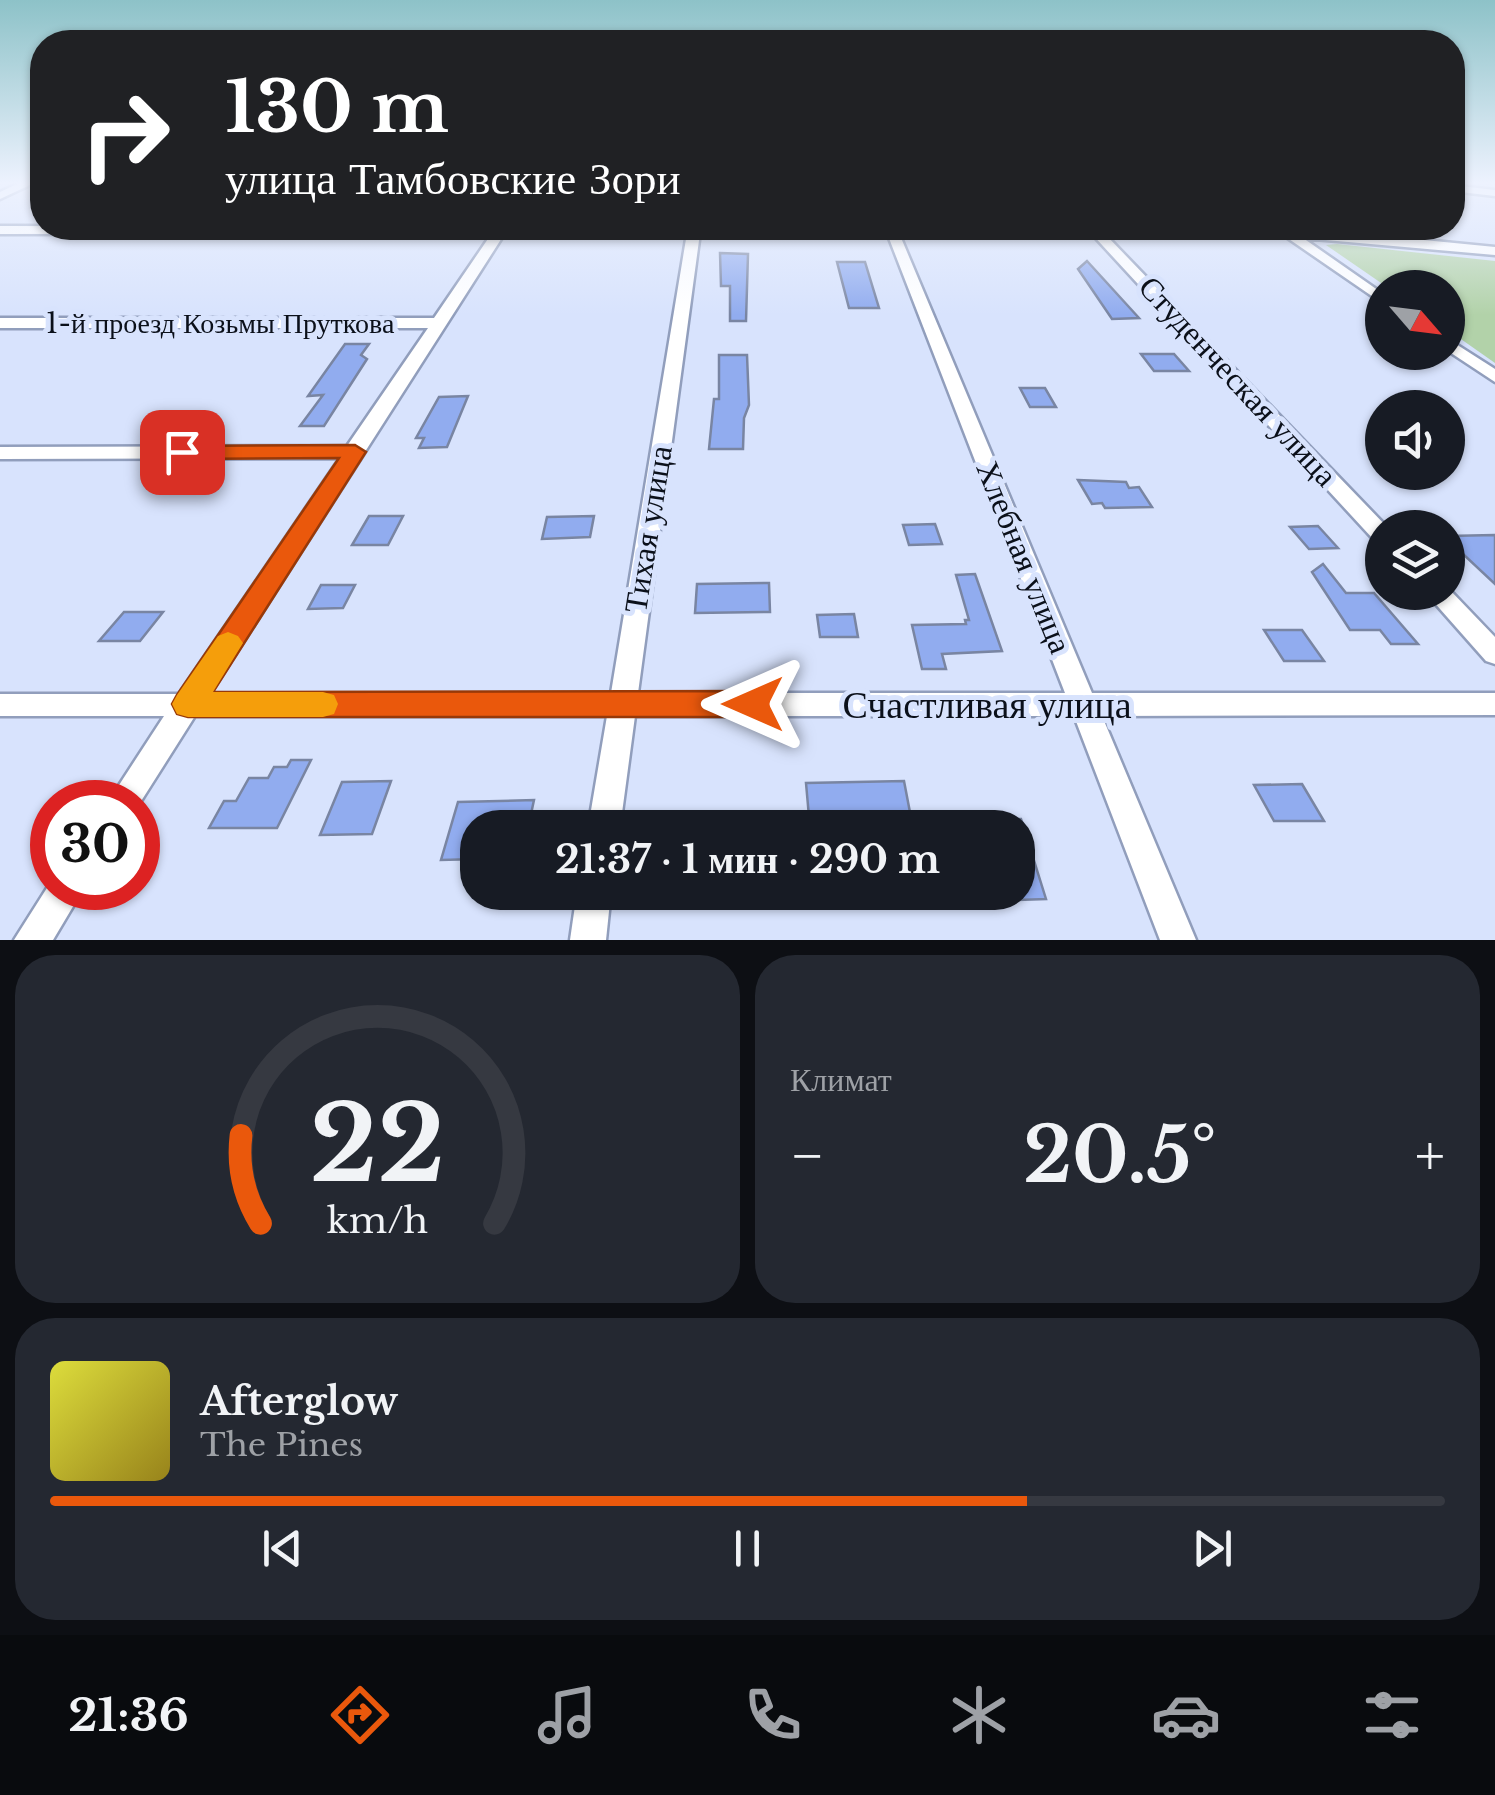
<!DOCTYPE html>
<html lang="ru">
<head>
<meta charset="utf-8">
<style>
  :root { --surface:#171b24; --page:#242831; --text:#f1f3f6; --muted:#9ea1a6; --line:#363941; --accent:#ea580c }
  body { margin:0; font-family:"Libre Baskerville",serif; background:var(--page); color:var(--text); height:100vh; display:flex; flex-direction:column; font-size:38px; white-space:nowrap }
  * { box-sizing:border-box; margin:0 }
  p { font-size:32px; color:var(--muted) }
  .icon { flex:none; width:55px; height:55px; fill:none; stroke:currentColor; stroke-width:2; stroke-linecap:round; stroke-linejoin:round }
  .map { position:relative; height:940px; overflow:hidden }
  .sheet { display:flex; flex-direction:column; gap:15px; padding:15px; background:#0d0f14; flex:1 }
  .sheet>* { flex:none }
  .top-card { position:absolute; left:30px; top:30px; width:1435px; height:210px; border-radius:40px; box-shadow:0 2px 8px #0004; background:#202124; color:#fff; overflow:hidden }
  .needle { width:65px; rotate:118deg }
  .tools { position:absolute; left:1365px; top:270px; display:grid; gap:20px }
  .tools a { display:grid; place-items:center; width:100px; height:100px; border-radius:50%; background:var(--surface); box-shadow:0 2px 8px #0004; font-size:50px }
  .speed { position:absolute; left:30px; top:780px; display:flex; gap:20px; font-size:50px; font-weight:700; text-align:center }
  .speed>* { display:grid; place-content:center; width:130px; height:130px; border-radius:50%; background:var(--surface); box-shadow:0 2px 8px #0004; line-height:1 }
  .speed .limit { border:15px solid #d22; background:#fff; color:#111 }
  .pin { position:absolute; display:grid; place-items:center; width:85px; height:85px; color:#fff; margin:-42px; border-radius:20px; box-shadow:0 5px 15px #0006 }
  .me { position:absolute; width:110px; margin:-55px; rotate:270deg; stroke-linejoin:round; filter:drop-shadow(0 0 8px #0008) }
  .turn { display:flex; align-items:center; gap:35px; height:210px; padding:0 30px; font-size:45px }
  .turn .icon { width:130px; height:130px; stroke-width:2.5 }
  .turn b { display:block; font-size:70px; line-height:85px }
  .big { font-size:75px; font-weight:700; line-height:1.1 }
  .sheet .widget { flex:1; display:flex; flex-direction:column; justify-content:center; gap:15px; min-width:0; padding:0 35px; border-radius:40px; background:var(--page) }
  .sheet .dial { align-items:center; gap:0 }
  .dial svg { height:260px; overflow:visible; fill:none; stroke:var(--line); stroke-width:7; stroke-linecap:round; text-anchor:middle }
  .dial text { fill:var(--text); stroke:none }
  .song { display:flex; align-items:center; gap:30px }
  .cover { width:120px; height:120px; border-radius:15px; background:linear-gradient(135deg,hsl(60 70% 55%),hsl(50 70% 35%)) }
  .played { height:10px; border-radius:5px; background:linear-gradient(90deg,var(--accent) 70%,var(--line) 70%) }
  .keys { display:flex; justify-content:space-around; direction:ltr }
  .heat { display:flex; justify-content:space-between; align-items:center; font-size:55px; direction:ltr }
  .sheet .tiles { flex:1; display:grid; gap:15px; grid-template-columns:1fr 1fr }
  .widget:last-child { grid-column:span 2 }
  .trip { position:absolute; left:460px; top:810px; width:575px; height:100px; border-radius:40px; background:var(--surface); box-shadow:0 2px 8px #0004; font-weight:700; line-height:100px; text-align:center }
  .tab-bar { display:flex; height:160px; justify-content:space-around; align-items:center; background:#090b0e; color:var(--muted) }
  .tab-bar .icon { width:70px; height:70px }
  .tab-bar .selected { color:var(--accent) }
  .tab-bar b { font-size:45px; color:var(--text) }
  .map>svg:first-child { display:block }
  .green { fill:#b2d2a9 }
  .building { fill:#91acef; stroke:#7985a2; stroke-width:2.5 }
  .lines { fill:none; stroke-linecap:round; stroke-linejoin:round }
  .minor-casing { stroke:#919ebc; stroke-width:5 }
  .minor { fill:#fff; fill-rule:evenodd }
  .route { fill:#ea580c; stroke:#983908; stroke-width:2.5 }
  .slow { fill:#f59e0b }
  .labels { text-anchor:middle; dominant-baseline:central; stroke-width:10; stroke-linejoin:round; paint-order:stroke }
  .far-street-label { font-size:28px; fill:#0b101a; stroke:#d8e3fd }
  .street-label { font-size:32px; fill:#0b101a; stroke:#d8e3fd }
  .near-street-label { font-size:38px; fill:#0b101a; stroke:#d8e3fd }
</style>
</head>
<body>
<div class="map">
<svg width="1495" height="940" viewBox="0 0 1495 940">
  <rect width="100%" height="100%" fill="#d8e3fd"/>
  <path class="green" d="M 1337,244 L 1495,261 L 1495,363 L 1448,330 L 1448,288 L 1387,287 L 1326,245 Z"/>
  <g class="building">
    <path d="M 720,253 L 748,254 L 746,321 L 730,321 L 730,286 L 721,286 Z"/>
    <path d="M 1087,261 L 1139,318 L 1112,319 L 1078,269 Z"/>
    <path d="M 837,262 L 865,262 L 879,308 L 849,308 Z"/>
    <path d="M 345,344 L 369,344 L 361,355 L 367,359 L 324,426 L 300,426 L 323,395 L 308,396 Z"/>
    <path d="M 1141,354 L 1174,354 L 1189,371 L 1154,371 Z"/>
    <path d="M 719,355 L 747,355 L 749,405 L 744,418 L 743,449 L 709,449 L 714,399 L 719,399 Z"/>
    <path d="M 1020,388 L 1045,388 L 1056,407 L 1030,407 Z"/>
    <path d="M 468,396 L 447,447 L 419,448 L 424,438 L 416,438 L 439,397 Z"/>
    <path d="M 1078,480 L 1126,482 L 1129,488 L 1139,487 L 1152,507 L 1105,508 L 1102,503 L 1092,504 Z"/>
    <path d="M 369,516 L 403,516 L 388,545 L 352,545 Z"/>
    <path d="M 594,516 L 590,537 L 542,539 L 547,517 Z"/>
    <path d="M 935,524 L 942,544 L 909,545 L 903,525 Z"/>
    <path d="M 1318,526 L 1338,548 L 1309,549 L 1290,527 Z"/>
    <path d="M 1495,535 L 1495,584 L 1448,540 L 1448,536 Z"/>
    <path d="M 1323,564 L 1346,593 L 1374,593 L 1418,644 L 1391,644 L 1380,630 L 1350,630 L 1312,572 Z"/>
    <path d="M 975,574 L 1002,651 L 942,654 L 946,669 L 922,669 L 912,625 L 966,624 L 965,620 L 969,620 L 956,575 Z"/>
    <path d="M 769,583 L 770,612 L 695,613 L 697,584 Z"/>
    <path d="M 321,585 L 355,585 L 343,608 L 308,609 Z"/>
    <path d="M 124,612 L 163,612 L 140,641 L 99,641 Z"/>
    <path d="M 854,614 L 858,637 L 820,637 L 817,615 Z"/>
    <path d="M 1264,630 L 1302,630 L 1324,661 L 1284,661 Z"/>
    <path d="M 291,760 L 311,760 L 277,828 L 209,828 L 224,801 L 236,801 L 249,778 L 268,778 L 274,767 L 287,767 Z"/>
    <path d="M 391,781 L 372,834 L 320,835 L 342,782 Z"/>
    <path d="M 904,781 L 913,828 L 810,828 L 806,783 Z"/>
    <path d="M 1302,784 L 1324,821 L 1274,821 L 1254,785 Z"/>
    <path d="M 534,800 L 528,828 L 478,828 L 478,859 L 441,860 L 458,802 Z"/>
    <path d="M 1018,819 L 1021,819 L 1046,899 L 1018,900 Z"/>
  </g>
  <g class="lines">
    <g class="minor-casing">
      <g id="minor">
        <path d="M 19,183 L 34,183 L 0,199 L 0,192 Z"/>
        <path d="M 1452,185 L 1495,190 L 1495,196 L 1452,191 Z"/>
        <path d="M 0,226 L 1191,228 L 1332,231 L 1495,247 L 1495,255 L 1303,238 L 1382,293 L 1382,303 L 1286,237 L 1104,233 L 1388,528 L 1382,528 L 1382,542 L 1374,540 L 1091,233 L 899,233 L 1092,693 L 1495,693 L 1495,715 L 1102,716 L 1196,940 L 1160,940 L 1074,716 L 635,716 L 620,828 L 588,828 L 607,716 L 195,716 L 138,806 L 138,802 L 108,802 L 164,716 L 0,716 L 0,694 L 179,694 L 340,458 L 0,459 L 0,447 L 347,446 L 428,328 L 0,328 L 0,318 L 434,318 L 492,233 L 0,234 ZM 505,233 L 687,233 L 611,693 L 210,694 ZM 700,233 L 887,233 L 1065,693 L 638,693 Z"/>
        <path d="M 1448,339 L 1495,369 L 1495,382 L 1448,351 Z"/>
        <path d="M 1448,588 L 1495,637 L 1495,664 L 1486,661 L 1425,592 L 1448,592 Z"/>
        <path d="M 52,880 L 52,888 L 84,888 L 53,940 L 14,940 Z"/>
        <path d="M 577,892 L 611,892 L 606,940 L 570,940 Z"/>
      </g>
    </g>
    <use href="#minor" class="minor"/>
  </g>
  <linearGradient id="sky" x2="0" y2="1"><stop stop-color="#8dc2c8"/><stop offset="0.58" stop-color="#edf2fe"/><stop offset="1" stop-color="#edf2fe" stop-opacity="0"/></linearGradient>
  <rect width="1495" height="315" fill="url(#sky)"/>
  <path class="route" d="M 355,445 L 366,452 L 213,692 L 753,691 L 764,695 L 768,704 L 764,713 L 753,717 L 188,717 L 177,714 L 172,704 L 177,695 L 339,458 L 182,459 L 171,452 L 182,446 Z"/>
  <path class="slow" d="M 228,632 L 238,636 L 243,643 L 213,692 L 323,692 L 334,695 L 338,704 L 334,714 L 323,717 L 188,717 L 177,714 L 172,704 L 177,695 L 218,636 Z"/>
  <g class="labels">
    <g class="far-street-label">
      <text x="220" y="323">1-й проезд Козьмы Пруткова</text>
    </g>
    <g class="street-label">
      <text transform="translate(1238 381) rotate(47)">Студенческая улица</text>
      <text transform="translate(648 529) rotate(-81)">Тихая улица</text>
      <text transform="translate(1024 557) rotate(68)">Хлебная улица</text>
    </g>
    <g class="near-street-label">
      <text x="987" y="704">Счастливая улица</text>
    </g>
  </g>
</svg>
<div class="tools">
<a><svg class="needle" viewBox="-14 -14 28 28"><path d="M0-13l5 13h-10z" fill="#e53935"/><path d="M0 13l5-13h-10z" fill="#9ea1a6"/></svg></a>
<a><svg class="icon" aria-label="sound" viewBox="0 0 24 24"><path d="M4 9h4l5-4v14l-5-4H4zM17 9q2 3 0 6"/></svg></a>
<a><svg class="icon" aria-label="layers" viewBox="0 0 24 24"><path d="M12 4l9 5-9 5-9-5zM3 14l9 5 9-5"/></svg></a>
</div>
<div class="speed"><div class="limit">30</div></div>
<div class="pin" style="left:182px;top:452px;background:#d93025"><svg class="icon" aria-label="arrive" viewBox="0 0 24 24"><path d="M6 21V4h12l-3 4 3 4H6"/></svg></div>
<svg class="me" style="left:753px;top:704px" viewBox="-20 -20 40 40"><path d="M0-17L14 15 0 8-14 15z" fill="#ea580c" stroke="#fff" stroke-width="4"/></svg>
<div class="trip">21:37 · 1 мин · 290 m</div>
<div class="top-card">
<div class="turn"><svg class="icon" aria-label="right" viewBox="0 0 24 24"><path d="M7 20v-9h11M14 6l5 5-5 5"/></svg><div><b>130 m</b>улица Тамбовские Зори</div></div>
</div>
</div>
<section class="sheet">
<div class="tiles">
<div class="widget dial"><svg viewBox="0 0 100 80">
<path d="M14 69A42 42 0 1 1 86 69"/>
<path d="M14 69A42 42 0 0 1 8 42" stroke="#ea580c"/>
<text x="50" y="56" font-size="32" font-weight="700">22</text>
<text x="50" y="72" font-size="11">km/h</text>
</svg></div>
<div class="widget"><p>Климат</p>
<div class="heat"><a>−</a><b class="big">20.5°</b><a>+</a></div>
</div>
<div class="widget">
<div class="song"><i class="cover"></i><div><b>Afterglow</b><p>The Pines</p></div></div>
<div class="played"></div>
<div class="keys"><svg class="icon" aria-label="previous" viewBox="0 0 24 24"><path d="M18 5L8 12l10 7zM5 5v14"/></svg><svg class="icon" aria-label="pause" viewBox="0 0 24 24"><path d="M8 5v14M16 5v14"/></svg><svg class="icon" aria-label="next" viewBox="0 0 24 24"><path d="M6 5l10 7-10 7zM19 5v14"/></svg></div>
</div>
</div>
</section>
<nav class="tab-bar">
<b>21:36</b>
<svg class="icon selected" aria-label="directions" viewBox="0 0 24 24"><path d="M12 3l9 9-9 9-9-9zM9 14v-3h6M13 9l2 2-2 2"/></svg>
<svg class="icon" aria-label="music" viewBox="0 0 24 24"><path d="M9 18V5l10-2v13"/><circle cx="6" cy="18" r="3"/><circle cx="16" cy="16" r="3"/></svg>
<svg class="icon" aria-label="phone" viewBox="0 0 24 24"><path d="M5 4h4l2 5-3 2q2 4 5 5l2-3 5 2v4C11 20 4 13 5 4z"/></svg>
<svg class="icon" aria-label="climate" viewBox="0 0 24 24"><path d="M12 3v18M4 7l16 10M4 17L20 7"/></svg>
<svg class="icon" aria-label="car" viewBox="0 0 24 24"><path d="M5 17H2v-5l4-1 3-4h7l3 4 3 1v5h-3M9 17h6M6 11h13"/><circle cx="7" cy="17" r="2"/><circle cx="17" cy="17" r="2"/></svg>
<svg class="icon" aria-label="filters" viewBox="0 0 24 24"><path d="M4 7h16M4 17h16"/><circle cx="9" cy="7" r="2"/><circle cx="15" cy="17" r="2"/></svg>
</nav>
</body>
</html>
